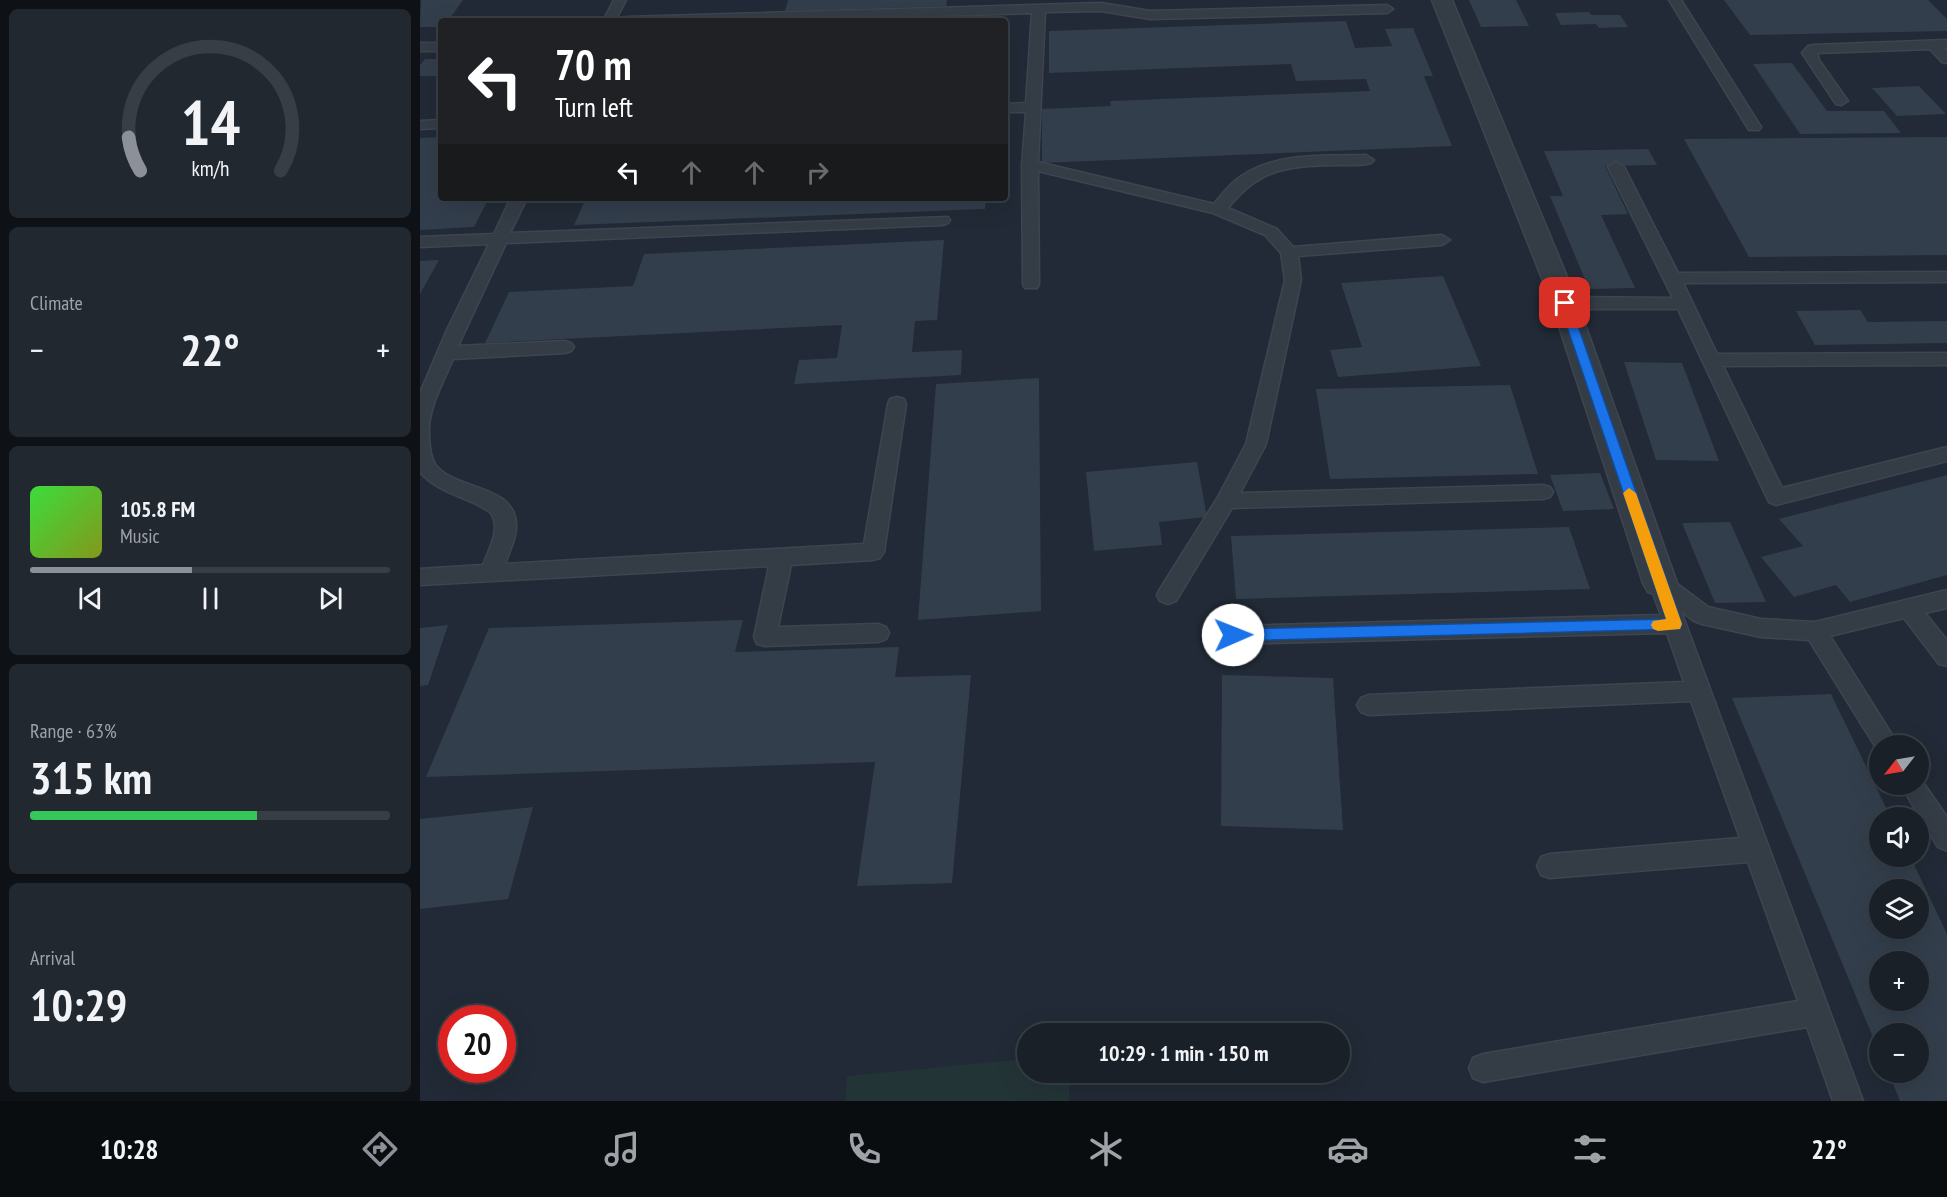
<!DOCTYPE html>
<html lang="en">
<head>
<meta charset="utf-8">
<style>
  :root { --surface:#192028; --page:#222830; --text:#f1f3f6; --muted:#9fa3a8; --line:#373e45; --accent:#8c9099 }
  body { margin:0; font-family:"PT Sans Narrow",sans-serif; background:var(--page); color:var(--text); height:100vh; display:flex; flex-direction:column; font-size:22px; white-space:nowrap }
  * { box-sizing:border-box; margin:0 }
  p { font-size:20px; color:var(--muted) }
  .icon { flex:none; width:33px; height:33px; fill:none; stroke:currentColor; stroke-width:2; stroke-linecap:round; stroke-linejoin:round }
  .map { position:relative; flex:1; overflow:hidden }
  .drawer { display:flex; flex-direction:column; gap:9px; padding:9px; background:#0e1216; width:420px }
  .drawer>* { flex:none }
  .banner { position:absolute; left:18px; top:18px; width:570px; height:183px; border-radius:6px; box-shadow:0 6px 24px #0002,0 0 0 2px var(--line); background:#202124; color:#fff; overflow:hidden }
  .needle { width:39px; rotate:239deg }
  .controls { position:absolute; left:1449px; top:735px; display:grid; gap:12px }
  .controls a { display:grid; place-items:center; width:60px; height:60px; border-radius:50%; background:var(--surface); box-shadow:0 6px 24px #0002,0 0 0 2px var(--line); font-size:30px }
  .speed { position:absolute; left:18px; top:1005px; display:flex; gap:12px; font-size:30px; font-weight:700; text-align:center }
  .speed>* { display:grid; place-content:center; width:78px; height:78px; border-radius:50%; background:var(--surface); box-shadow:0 6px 24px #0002,0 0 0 2px var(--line); line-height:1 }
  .speed .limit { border:9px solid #d22; background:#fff; color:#111 }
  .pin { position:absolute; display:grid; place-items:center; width:51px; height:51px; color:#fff; margin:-26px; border-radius:12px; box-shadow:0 3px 9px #0006 }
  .me { position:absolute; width:66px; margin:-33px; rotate:89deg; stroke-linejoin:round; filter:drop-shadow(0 0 4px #0008) }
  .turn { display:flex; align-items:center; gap:21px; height:126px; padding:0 18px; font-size:27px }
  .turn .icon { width:78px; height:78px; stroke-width:2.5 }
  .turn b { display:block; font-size:42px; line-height:51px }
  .lanes { display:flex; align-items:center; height:57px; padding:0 18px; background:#0003; justify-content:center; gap:30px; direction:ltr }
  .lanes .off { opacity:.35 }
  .big { font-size:45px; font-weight:700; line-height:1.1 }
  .drawer .card { flex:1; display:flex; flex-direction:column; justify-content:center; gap:9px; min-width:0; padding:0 21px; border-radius:9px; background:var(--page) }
  .drawer .dial { align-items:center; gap:0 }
  .dial svg { height:156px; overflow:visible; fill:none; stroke:var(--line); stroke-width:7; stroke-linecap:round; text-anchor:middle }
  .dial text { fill:var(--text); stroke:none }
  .song { display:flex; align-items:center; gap:18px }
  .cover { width:72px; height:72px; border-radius:9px; background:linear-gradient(135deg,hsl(120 70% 55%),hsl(70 70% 35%)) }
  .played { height:6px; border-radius:3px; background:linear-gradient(90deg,var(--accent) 45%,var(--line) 45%) }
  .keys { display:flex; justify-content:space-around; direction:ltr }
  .heat { display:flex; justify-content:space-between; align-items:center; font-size:33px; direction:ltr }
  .charge { height:9px; border-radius:4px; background:linear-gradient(90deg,#34c759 63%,var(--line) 0) }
  .trip { position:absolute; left:597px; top:1023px; width:333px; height:60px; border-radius:30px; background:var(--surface); box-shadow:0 6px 24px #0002,0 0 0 2px var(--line); font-weight:700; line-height:60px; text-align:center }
  .tabs { display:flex; height:96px; justify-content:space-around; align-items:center; background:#0a0d10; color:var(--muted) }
  .tabs .icon { width:42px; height:42px }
  .tabs .selected { color:var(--accent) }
  .tabs b { font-size:27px; color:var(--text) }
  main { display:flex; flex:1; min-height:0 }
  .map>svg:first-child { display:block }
  .green { fill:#233437 }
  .building { fill:#333e4c; fill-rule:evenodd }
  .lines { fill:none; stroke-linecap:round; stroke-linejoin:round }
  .lane-casing { stroke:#3e4550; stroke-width:3 }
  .street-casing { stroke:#3e4550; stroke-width:3 }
  .lane { fill:#343c46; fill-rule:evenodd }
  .street { fill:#343c46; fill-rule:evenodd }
  .route { fill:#1a73e8; stroke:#114b97; stroke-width:1.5 }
  .slow { fill:#f59e0b }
</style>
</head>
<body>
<main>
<section class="drawer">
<div class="card dial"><svg viewBox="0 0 100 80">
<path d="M14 69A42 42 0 1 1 86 69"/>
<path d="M14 69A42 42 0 0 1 8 52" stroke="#8c9099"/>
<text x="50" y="56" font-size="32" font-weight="700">14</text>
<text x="50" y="72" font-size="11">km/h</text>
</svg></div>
<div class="card"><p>Climate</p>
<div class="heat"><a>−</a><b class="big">22°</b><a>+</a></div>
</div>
<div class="card">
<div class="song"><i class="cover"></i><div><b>105.8 FM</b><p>Music</p></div></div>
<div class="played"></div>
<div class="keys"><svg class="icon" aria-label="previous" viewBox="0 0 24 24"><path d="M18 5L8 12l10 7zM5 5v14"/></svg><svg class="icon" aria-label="pause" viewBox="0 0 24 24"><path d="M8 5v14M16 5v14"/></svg><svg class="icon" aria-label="next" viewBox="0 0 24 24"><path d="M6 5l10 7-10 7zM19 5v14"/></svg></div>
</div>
<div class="card"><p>Range · 63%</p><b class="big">315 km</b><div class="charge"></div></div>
<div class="card"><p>Arrival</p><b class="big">10:29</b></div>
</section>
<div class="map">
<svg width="1527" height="1101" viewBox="0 0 1527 1101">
  <rect width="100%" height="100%" fill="#212a36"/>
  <path class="green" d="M 607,1059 L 608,1072 L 649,1073 L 649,1101 L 425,1101 L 427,1076 Z"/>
  <g class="building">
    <path d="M 1,0 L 43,0 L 28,21 L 21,21 L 21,27 L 0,27 Z"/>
    <path d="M 368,0 L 527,0 L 526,6 L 365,11 Z"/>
    <path d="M 1049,0 L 1096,0 L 1109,26 L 1061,27 Z"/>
    <path d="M 1304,0 L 1508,0 L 1527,19 L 1527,31 L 1330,35 Z"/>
    <path d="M 1169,12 L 1171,15 L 1200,15 L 1208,27 L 1179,28 L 1176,24 L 1141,25 L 1135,13 Z"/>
    <path d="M 926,21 L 935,48 L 972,46 L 965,29 L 993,28 L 1013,76 L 1004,76 L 1032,146 L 622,163 L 622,109 L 691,106 L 690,101 L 950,91 L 946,79 L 876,81 L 871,64 L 629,73 L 629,31 Z"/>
    <path d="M 5,59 L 21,59 L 21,76 L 0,76 L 0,65 Z"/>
    <path d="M 1372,63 L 1407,111 L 1464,111 L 1481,133 L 1380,134 L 1333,64 Z"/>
    <path d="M 1499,86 L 1526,114 L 1477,116 L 1452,88 Z"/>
    <path d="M 21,137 L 21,198 L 69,198 L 54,227 L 0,230 L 0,138 Z"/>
    <path d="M 1527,137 L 1527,255 L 1329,257 L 1264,139 Z"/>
    <path d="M 1228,149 L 1237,165 L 1185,166 L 1208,214 L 1181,215 L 1215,288 L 1169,289 L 1130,196 L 1143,196 L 1124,151 Z"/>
    <path d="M 166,198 L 566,198 L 565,209 L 154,225 Z"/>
    <path d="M 524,240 L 517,320 L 495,321 L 492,352 L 542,350 L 541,375 L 374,384 L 379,360 L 417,358 L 422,325 L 65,343 L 89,292 L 213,286 L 224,254 Z"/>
    <path d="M 19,260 L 0,294 L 0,261 Z"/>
    <path d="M 1023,276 L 1061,366 L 918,377 L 910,350 L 942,347 L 921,283 Z"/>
    <path d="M 1440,310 L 1448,322 L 1527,321 L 1527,343 L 1395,345 L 1376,311 Z"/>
    <path d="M 1204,362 L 1262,363 L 1299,461 L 1236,460 Z"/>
    <path d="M 619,378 L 621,611 L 498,620 L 516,384 Z"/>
    <path d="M 1090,385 L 1118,474 L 910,479 L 896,389 Z"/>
    <path d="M 777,462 L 787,517 L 739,522 L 742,545 L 674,551 L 666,472 Z"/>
    <path d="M 1180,473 L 1194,509 L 1143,511 L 1130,475 Z"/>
    <path d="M 1527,475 L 1527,575 L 1430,602 L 1416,585 L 1374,597 L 1341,557 L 1383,546 L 1359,519 Z"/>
    <path d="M 1310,522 L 1346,602 L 1295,603 L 1262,523 Z"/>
    <path d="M 1149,527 L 1170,589 L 816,599 L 811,536 Z"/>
    <path d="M 323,620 L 315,652 L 479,647 L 475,677 L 551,675 L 532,883 L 437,886 L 455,762 L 6,777 L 69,628 Z"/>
    <path d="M 28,625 L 8,685 L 0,686 L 0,628 Z"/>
    <path d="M 802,675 L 913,678 L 923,830 L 801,826 Z"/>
    <path d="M 1411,694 L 1471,818 L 1460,818 L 1460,856 L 1490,856 L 1527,934 L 1527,1101 L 1480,1101 L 1468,1072 L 1498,1072 L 1498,1034 L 1460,1034 L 1459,1052 L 1312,698 ZM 1460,890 L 1498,890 L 1498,928 L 1460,928 ZM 1460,962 L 1498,962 L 1498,1000 L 1460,1000 Z"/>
    <path d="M 113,807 L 88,899 L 0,909 L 0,819 Z"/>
  </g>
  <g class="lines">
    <g class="lane-casing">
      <g id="lane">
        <path d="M 194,0 L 206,0 L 195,21 L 183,21 Z"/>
        <path d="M 1249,0 L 1261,0 L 1341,127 L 1339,130 L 1329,130 Z"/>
        <path d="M 681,3 L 730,11 L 967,5 L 973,9 L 967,13 L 730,19 L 681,11 L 625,12 L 618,162 L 794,204 C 802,195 809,184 820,177 C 855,152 905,156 946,155 L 954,160 L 951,163 C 940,166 926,165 914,165 C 866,166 839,169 808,208 L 857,229 L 873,247 L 1022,235 L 1030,240 L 1022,245 L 878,256 L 881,280 L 846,444 L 820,493 L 1123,485 L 1130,487 L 1133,492 L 1130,497 L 1123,499 L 812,508 L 756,601 L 748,604 L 740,601 L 737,595 L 740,589 L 798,497 L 826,444 L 865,280 L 861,253 L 845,235 L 793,213 L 618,171 L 619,284 L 617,288 L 605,288 L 603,284 L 602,165 L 606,112 L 585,112 L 585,104 L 606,103 L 612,13 L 338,21 L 200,21 L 206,17 Z"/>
        <path d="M 1527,40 L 1527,48 L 1524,48 L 1527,51 L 1527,63 L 1522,62 L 1510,49 L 1397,53 L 1399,60 L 1428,101 L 1421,105 L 1416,104 L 1382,53 L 1388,46 L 1393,45 Z"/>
        <rect x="0" y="43" width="21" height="8"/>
        <path d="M 21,120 L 21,128 L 0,129 L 0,121 Z"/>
        <path d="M 1196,162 L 1204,167 L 1258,273 L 1527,272 L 1527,282 L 1263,283 L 1297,354 L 1527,353 L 1527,365 L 1303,366 L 1362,488 L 1527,447 L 1527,461 L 1356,505 L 1349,502 L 1258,309 L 1145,309 L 1139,307 L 1136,303 L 1139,299 L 1145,297 L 1253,298 L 1188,167 Z"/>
        <path d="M 91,198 L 107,198 L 90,233 L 528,217 L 530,220 L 528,223 L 522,225 L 86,243 L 38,346 L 145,341 L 151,343 L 154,347 L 151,351 L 145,353 L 33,359 C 24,381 8,408 9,432 C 9,441 10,456 15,464 C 34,491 94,483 96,524 C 97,537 89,552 85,564 L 444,544 L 468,404 L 470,399 L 477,397 L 484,399 L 486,404 L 464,552 L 460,558 L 453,560 L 371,565 L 358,627 L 458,624 L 466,627 L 469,633 L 466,639 L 458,642 L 345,646 L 337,644 L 334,637 L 349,566 L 0,585 L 0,569 L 63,565 C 69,549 82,527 70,512 C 48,497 17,493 0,472 L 0,393 L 26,332 L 69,244 L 0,247 L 0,237 L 74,234 Z"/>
        <path d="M 1240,574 L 1248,577 L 1288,607 L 1341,619 L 1395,622 L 1527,590 L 1527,608 L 1505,613 L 1527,640 L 1527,666 L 1519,664 L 1484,618 L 1410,636 L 1479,746 L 1460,746 L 1460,754 L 1389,640 L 1341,637 L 1282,624 L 1274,621 L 1261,611 L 1443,1101 L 1413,1101 L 1387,1027 L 1063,1082 L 1053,1078 L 1049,1068 L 1053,1058 L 1063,1054 L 1378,1001 L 1328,862 L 1130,878 L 1121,875 L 1117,866 L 1121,857 L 1130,854 L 1320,838 L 1271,701 L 949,715 L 941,712 L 937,705 L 941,698 L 949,695 L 1264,682 L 1247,633 L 813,644 L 805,641 L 802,635 L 805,629 L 813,626 L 1241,615 L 1229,583 L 1232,577 Z"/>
        <path d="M 1498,775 L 1527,817 L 1527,851 L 1518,847 L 1480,784 L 1498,784 Z"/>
      </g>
    </g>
    <g class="street-casing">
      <path id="street" d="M 1012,0 L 1032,0 L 1155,296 L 1257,583 L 1252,592 L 1240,596 L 1228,592 L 1223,583 L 1129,296 Z"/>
    </g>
    <use href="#lane" class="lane"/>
    <use href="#street" class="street"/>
  </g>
  <path class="route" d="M 1145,300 L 1150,303 L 1262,624 L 1260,629 L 813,641 L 808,639 L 806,635 L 808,631 L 813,629 L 1246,619 L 1139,303 Z"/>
  <path class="slow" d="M 1209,488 L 1216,493 L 1262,624 L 1260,629 L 1238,631 L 1233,629 L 1231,625 L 1233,621 L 1246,619 L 1203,493 Z"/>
</svg>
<div class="controls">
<a><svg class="needle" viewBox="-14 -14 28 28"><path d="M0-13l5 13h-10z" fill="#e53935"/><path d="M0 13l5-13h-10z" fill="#9fa3a8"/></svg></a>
<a><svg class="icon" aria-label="sound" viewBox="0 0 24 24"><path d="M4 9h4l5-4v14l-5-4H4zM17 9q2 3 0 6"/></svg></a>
<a><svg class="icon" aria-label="layers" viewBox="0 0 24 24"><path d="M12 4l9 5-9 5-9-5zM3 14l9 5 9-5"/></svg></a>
<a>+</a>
<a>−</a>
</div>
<div class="speed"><div class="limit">20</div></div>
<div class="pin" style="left:1145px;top:303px;background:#d93025"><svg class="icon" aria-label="arrive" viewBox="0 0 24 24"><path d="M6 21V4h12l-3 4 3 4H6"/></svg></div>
<svg class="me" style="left:813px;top:635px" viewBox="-20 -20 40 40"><circle r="19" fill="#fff"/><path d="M0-13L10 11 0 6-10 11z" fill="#1a73e8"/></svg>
<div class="trip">10:29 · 1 min · 150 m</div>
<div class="banner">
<div class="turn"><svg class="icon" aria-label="left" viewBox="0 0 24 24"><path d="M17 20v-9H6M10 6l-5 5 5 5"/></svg><div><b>70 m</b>Turn left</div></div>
<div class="lanes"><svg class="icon" aria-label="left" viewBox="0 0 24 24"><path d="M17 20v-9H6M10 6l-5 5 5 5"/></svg><svg class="icon off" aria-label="ahead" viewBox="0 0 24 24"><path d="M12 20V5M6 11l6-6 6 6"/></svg><svg class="icon off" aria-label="ahead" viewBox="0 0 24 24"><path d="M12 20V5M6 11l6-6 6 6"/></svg><svg class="icon off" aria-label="right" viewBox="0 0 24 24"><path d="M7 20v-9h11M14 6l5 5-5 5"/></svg></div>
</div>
</div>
</main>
<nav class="tabs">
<b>10:28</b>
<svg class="icon selected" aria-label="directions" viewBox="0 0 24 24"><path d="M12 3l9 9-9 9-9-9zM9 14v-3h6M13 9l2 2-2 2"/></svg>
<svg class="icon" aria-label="music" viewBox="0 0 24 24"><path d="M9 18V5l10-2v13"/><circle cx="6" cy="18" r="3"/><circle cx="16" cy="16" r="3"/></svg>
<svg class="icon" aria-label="phone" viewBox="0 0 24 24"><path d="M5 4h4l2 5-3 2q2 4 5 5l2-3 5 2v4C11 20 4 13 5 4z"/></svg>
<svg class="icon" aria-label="climate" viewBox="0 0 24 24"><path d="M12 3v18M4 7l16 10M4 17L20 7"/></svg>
<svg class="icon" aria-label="car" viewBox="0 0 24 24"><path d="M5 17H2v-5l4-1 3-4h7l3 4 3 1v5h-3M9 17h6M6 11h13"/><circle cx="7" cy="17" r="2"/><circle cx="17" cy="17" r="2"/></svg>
<svg class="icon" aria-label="filters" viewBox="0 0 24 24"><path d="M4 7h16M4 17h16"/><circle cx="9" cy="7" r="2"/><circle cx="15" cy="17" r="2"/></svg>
<b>22°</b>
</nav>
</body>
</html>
